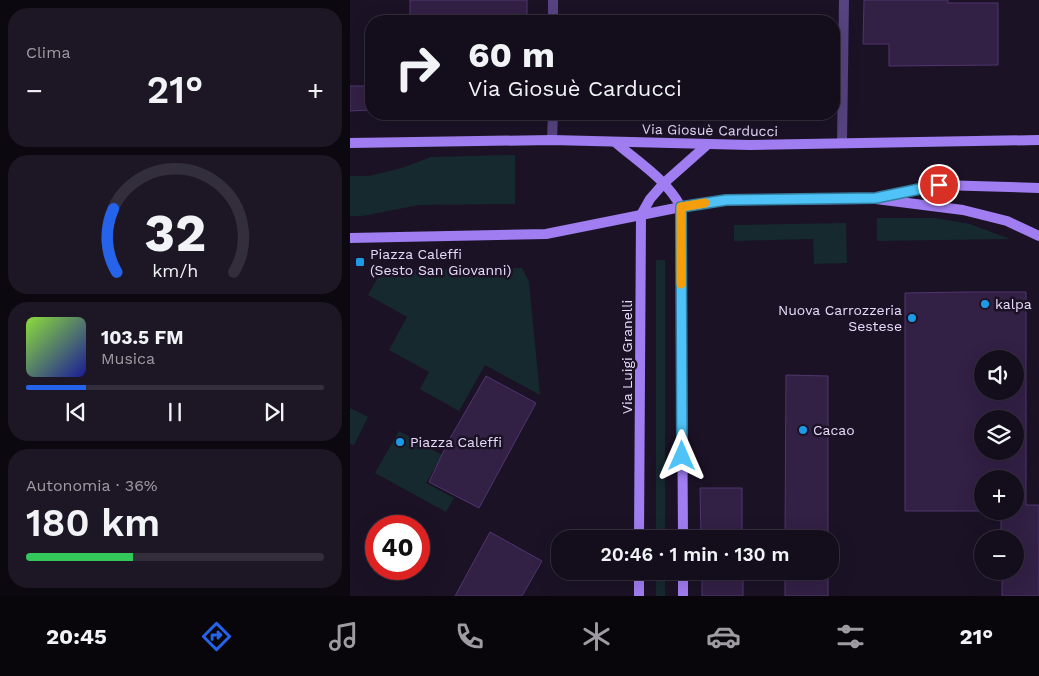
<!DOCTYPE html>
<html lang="it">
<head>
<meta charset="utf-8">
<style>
  :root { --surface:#140e1c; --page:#1d1725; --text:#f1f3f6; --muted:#9d9ca3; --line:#332e3b; --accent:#2563eb }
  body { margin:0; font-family:"Work Sans",sans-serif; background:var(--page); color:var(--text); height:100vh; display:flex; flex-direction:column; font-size:19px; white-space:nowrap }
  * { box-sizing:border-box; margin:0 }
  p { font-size:16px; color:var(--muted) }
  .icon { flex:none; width:28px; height:28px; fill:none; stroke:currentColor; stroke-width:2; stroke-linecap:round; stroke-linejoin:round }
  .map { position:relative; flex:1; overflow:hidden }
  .side { display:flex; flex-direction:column; gap:8px; padding:8px; background:#0b080f; width:350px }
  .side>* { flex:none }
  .hud { position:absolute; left:15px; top:15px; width:475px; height:105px; border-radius:20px; box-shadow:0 5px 20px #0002,0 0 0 1px var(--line); background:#140e1c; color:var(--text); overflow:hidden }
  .fabs { position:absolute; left:624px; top:350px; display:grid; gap:10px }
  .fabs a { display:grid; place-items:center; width:50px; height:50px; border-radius:50%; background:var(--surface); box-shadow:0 5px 20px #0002,0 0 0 1px var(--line); font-size:25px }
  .speed { position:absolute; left:15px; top:515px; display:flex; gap:10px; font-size:25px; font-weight:700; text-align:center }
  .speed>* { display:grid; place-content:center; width:65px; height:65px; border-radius:50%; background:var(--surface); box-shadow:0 5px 20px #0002,0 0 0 1px var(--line); line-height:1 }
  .speed .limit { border:8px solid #d22; background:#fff; color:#111 }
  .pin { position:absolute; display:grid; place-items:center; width:42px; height:42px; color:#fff; margin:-21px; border:2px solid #fff; border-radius:50%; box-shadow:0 1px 5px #0007 }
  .me { position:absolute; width:55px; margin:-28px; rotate:0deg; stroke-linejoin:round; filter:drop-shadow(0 0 4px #0008) }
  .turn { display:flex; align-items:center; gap:18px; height:105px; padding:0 20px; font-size:22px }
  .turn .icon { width:65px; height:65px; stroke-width:2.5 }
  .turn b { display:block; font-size:35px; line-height:42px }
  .big { font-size:38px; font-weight:600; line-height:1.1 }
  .side .widget { flex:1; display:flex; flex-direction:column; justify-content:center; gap:8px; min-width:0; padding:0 18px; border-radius:20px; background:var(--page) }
  .side .dial { align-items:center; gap:0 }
  .dial svg { height:130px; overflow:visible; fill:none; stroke:var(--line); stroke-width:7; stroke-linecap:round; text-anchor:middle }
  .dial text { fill:var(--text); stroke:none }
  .song { display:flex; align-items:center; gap:15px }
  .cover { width:60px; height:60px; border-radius:8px; background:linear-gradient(135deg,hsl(90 70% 55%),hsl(240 70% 35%)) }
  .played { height:5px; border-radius:2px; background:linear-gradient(90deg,var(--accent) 20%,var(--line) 20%) }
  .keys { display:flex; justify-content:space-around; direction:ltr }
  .heat { display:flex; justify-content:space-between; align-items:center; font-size:28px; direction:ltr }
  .charge { height:8px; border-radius:4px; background:linear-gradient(90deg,#34c759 36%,var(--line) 0) }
  .trip { position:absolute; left:201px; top:530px; width:288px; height:50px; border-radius:20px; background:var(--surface); box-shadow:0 5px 20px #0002,0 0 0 1px var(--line); font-weight:600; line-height:50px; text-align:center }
  .tab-bar { display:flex; height:80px; justify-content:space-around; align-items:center; background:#08060b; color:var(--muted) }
  .tab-bar .icon { width:35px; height:35px }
  .tab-bar .on { color:var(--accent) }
  .tab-bar b { font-size:22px; color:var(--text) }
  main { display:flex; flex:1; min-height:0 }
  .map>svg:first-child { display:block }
  .green { fill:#16292f }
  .building { fill:#322045; stroke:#50356e; fill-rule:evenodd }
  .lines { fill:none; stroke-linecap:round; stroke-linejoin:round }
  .street { stroke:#564380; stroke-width:10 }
  .secondary { stroke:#a07df0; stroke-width:10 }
  .route-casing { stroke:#337fa1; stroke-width:12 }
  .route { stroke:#4fc3f7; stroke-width:9 }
  .slow { stroke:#f59e0b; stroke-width:9 }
  .poi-dot { fill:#1d9ae6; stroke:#1b1226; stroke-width:2 }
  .labels { text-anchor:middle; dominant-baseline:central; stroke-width:5; stroke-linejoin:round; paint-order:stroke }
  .street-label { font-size:14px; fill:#e8dbfb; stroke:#1b1226 }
  .poi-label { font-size:14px; fill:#e8dbfb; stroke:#1b1226; text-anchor:start }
</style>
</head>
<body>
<main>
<section class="side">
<div class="widget"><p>Clima</p>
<div class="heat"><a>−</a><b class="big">21°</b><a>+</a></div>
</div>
<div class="widget dial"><svg viewBox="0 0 100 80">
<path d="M14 69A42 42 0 1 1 86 69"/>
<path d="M14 69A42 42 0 0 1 12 30" stroke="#2563eb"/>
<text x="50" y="56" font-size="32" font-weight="700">32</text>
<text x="50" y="72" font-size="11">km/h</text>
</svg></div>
<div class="widget">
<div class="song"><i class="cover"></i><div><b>103.5 FM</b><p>Musica</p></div></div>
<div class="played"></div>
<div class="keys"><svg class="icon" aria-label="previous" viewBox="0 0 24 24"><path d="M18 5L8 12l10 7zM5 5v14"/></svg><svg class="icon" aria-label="pause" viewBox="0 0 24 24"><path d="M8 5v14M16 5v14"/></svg><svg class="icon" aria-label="next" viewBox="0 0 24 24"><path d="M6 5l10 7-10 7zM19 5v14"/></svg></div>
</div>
<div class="widget"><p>Autonomia · 36%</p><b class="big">180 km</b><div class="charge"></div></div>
</section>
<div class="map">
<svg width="689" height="596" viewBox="0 0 689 596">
  <rect width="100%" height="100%" fill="#1b1226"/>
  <g class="green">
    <path d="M 165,155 L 165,204 L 69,205 L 12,216 L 0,216 L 0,176 L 19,176 L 52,168 L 81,157 Z"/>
    <path d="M 527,218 L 585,218 L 620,224 L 660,239 L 527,241 Z"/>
    <path d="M 496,223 L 497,263 L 464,264 L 463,239 L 384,241 L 384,225 Z"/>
    <rect x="306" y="260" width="9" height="279"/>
    <path d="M 172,268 L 179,282 L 190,395 L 135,365 L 109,411 L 70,389 L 79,372 L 39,350 L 57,317 L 18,295 L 32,270 Z"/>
    <path d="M 0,408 L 18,417 L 4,445 L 0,444 Z"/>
    <path d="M 49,431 L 92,455 L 76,483 L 104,498 L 96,512 L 25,473 Z"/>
    <rect x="306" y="571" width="9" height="25"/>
  </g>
  <g class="building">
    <rect x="60" y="0" width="117" height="21"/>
    <path d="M 514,0 L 598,0 L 598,3 L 648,3 L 648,65 L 539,66 L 539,44 L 513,44 Z"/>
    <path d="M 0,86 L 21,86 L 21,110 L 0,111 Z"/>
    <path d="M 615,292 L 676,292 L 676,505 L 689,505 L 689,596 L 652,596 L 652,571 L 665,571 L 665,539 L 651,539 L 651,511 L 665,511 L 665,479 L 632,479 L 632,511 L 555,511 L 555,293 ZM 632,359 L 665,359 L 665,391 L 632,391 ZM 632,419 L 665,419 L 665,451 L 632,451 Z"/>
    <path d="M 436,375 L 478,376 L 478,539 L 435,539 Z"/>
    <path d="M 136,376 L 186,403 L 129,508 L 79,482 L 99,440 Z"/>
    <path d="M 350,488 L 392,488 L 392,539 L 351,539 Z"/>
    <path d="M 140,532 L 192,561 L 172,596 L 105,596 Z"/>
    <rect x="352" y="571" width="41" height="25"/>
    <rect x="435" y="571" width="43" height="25"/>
  </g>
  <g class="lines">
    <g class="street">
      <path d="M 203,21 L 203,0"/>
      <path d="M 202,140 L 203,114"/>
      <path d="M 492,143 L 494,0"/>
    </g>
    <g class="secondary">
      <path d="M 265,142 C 288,162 316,179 331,207 L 333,539"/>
      <path d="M 0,143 L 202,140 L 400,145 L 689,140"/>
      <path d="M 535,197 L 589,185 L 689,188"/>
      <path d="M 0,238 L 196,234 L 331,207 L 376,200 L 513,199 L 526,199 L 613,210 L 657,221 L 689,236"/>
      <path d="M 289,539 L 291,215 L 300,199 L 314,183 L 358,144"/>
      <path d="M 333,571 L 333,596"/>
      <path d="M 289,596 L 289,571"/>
    </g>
  </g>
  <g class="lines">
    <g class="route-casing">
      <path id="route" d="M 332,456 L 331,207 L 376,200 L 526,198 L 589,185"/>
    </g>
    <use href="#route" class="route"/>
    <path class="slow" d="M 331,284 L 331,207 L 355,203"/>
  </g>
  <g class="poi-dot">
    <rect x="5" y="257" width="10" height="10" rx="2.5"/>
    <circle cx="635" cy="304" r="5"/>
    <circle cx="562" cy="318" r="5"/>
    <circle cx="453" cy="430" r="5"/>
    <circle cx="50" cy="442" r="5"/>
  </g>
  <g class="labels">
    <g class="street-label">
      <text transform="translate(360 130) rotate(1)">Via Giosuè Carducci</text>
      <text transform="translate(277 357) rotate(-90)">Via Luigi Granelli</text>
    </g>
    <g class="poi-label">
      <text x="20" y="254">Piazza Caleffi<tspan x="20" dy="16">(Sesto San Giovanni)</tspan></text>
      <text x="645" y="304">kalpa</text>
      <text x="552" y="310" text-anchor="end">Nuova Carrozzeria<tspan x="552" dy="16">Sestese</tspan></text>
      <text x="463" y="430">Cacao</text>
      <text x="60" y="442">Piazza Caleffi</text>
    </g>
  </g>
</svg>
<div class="fabs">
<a><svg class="icon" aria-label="sound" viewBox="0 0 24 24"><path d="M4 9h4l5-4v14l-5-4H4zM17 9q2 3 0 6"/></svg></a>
<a><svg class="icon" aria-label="layers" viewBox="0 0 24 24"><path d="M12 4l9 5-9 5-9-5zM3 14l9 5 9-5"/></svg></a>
<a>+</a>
<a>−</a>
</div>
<div class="speed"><div class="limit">40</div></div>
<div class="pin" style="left:589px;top:185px;background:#d93025"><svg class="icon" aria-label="arrive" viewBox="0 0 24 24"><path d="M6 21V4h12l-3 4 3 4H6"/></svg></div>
<svg class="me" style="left:332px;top:456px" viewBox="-20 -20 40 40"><path d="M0-17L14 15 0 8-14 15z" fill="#4fc3f7" stroke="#fff" stroke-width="4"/></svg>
<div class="trip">20:46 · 1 min · 130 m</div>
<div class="hud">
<div class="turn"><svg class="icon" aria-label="right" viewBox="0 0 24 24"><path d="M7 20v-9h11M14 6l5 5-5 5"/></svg><div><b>60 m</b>Via Giosuè Carducci</div></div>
</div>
</div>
</main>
<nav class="tab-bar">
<b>20:45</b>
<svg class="icon on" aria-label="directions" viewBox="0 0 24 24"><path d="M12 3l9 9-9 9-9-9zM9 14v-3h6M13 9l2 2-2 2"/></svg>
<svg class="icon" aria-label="music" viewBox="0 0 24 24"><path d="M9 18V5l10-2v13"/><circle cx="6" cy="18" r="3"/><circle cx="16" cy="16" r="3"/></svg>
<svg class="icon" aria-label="phone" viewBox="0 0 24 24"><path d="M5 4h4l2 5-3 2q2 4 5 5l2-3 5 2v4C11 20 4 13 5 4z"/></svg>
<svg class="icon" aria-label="climate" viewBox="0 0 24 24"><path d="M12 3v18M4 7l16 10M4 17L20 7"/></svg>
<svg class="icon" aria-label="car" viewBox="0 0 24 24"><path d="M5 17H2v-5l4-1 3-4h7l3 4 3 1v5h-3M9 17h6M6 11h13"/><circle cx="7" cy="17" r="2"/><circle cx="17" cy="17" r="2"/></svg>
<svg class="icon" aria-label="filters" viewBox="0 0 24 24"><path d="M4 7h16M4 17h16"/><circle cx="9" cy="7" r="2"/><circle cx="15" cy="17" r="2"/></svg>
<b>21°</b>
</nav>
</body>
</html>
